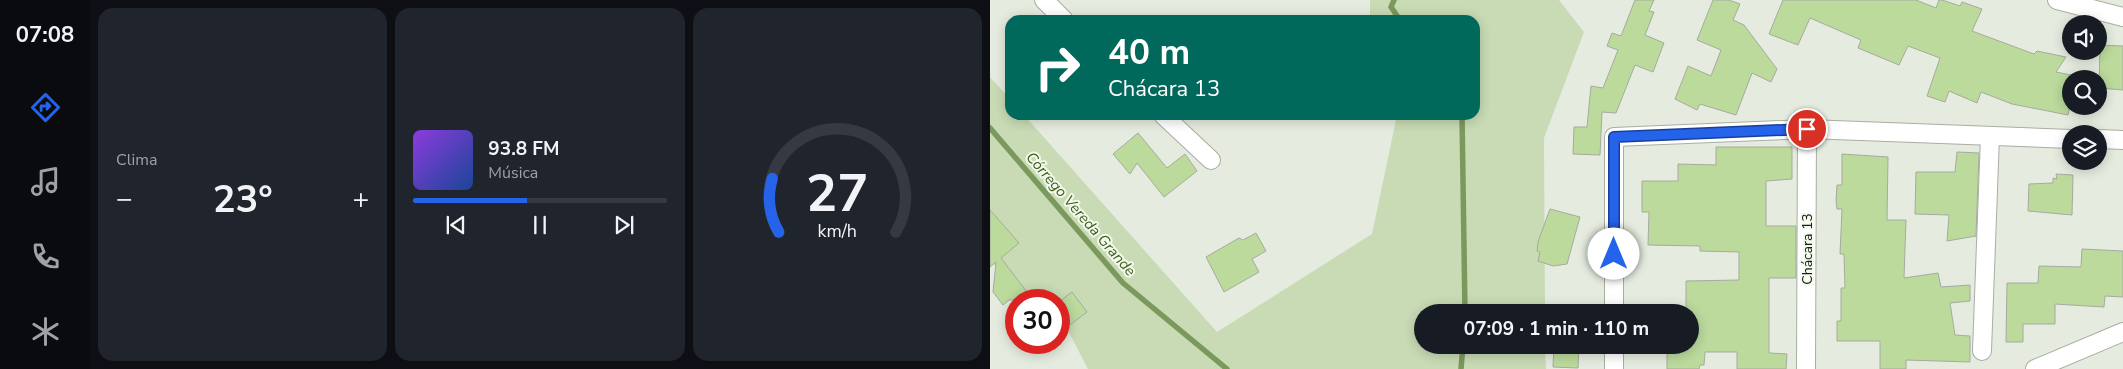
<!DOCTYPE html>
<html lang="pt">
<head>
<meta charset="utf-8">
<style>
  :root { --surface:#171b24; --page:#20242c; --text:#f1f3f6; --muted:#9ea1a6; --line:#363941; --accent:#2563eb }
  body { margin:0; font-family:"Nunito Sans",sans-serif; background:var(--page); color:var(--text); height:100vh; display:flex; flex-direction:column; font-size:19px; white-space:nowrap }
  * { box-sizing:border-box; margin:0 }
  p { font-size:16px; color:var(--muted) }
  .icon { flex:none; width:28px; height:28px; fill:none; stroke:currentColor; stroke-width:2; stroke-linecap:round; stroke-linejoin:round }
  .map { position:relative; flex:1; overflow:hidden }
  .side { display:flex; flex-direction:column; gap:8px; padding:8px; background:#0d0f14; width:900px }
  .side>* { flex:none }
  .banner { position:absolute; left:15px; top:15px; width:475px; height:105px; border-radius:15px; box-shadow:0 2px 12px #0003; background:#00695c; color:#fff; overflow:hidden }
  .buttons { position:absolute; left:1072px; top:15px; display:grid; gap:10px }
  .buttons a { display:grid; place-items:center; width:45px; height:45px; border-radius:50%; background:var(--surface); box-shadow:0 2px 12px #0003; font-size:25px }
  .speed { position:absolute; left:15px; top:289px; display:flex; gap:10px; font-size:25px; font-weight:700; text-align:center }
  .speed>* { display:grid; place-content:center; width:65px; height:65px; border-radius:50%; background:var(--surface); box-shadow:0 2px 12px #0003; line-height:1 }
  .speed .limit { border:8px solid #d22; background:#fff; color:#111 }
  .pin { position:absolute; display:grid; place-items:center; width:42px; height:42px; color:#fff; margin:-21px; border:2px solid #fff; border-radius:50%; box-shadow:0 1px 5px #0007 }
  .me { position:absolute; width:55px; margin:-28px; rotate:0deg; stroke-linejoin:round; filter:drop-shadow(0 0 4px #0008) }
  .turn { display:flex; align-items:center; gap:18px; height:105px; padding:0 20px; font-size:22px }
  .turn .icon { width:65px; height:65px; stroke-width:2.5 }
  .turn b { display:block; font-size:35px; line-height:42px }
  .big { font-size:38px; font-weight:700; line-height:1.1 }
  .side .widget { flex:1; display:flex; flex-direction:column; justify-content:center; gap:8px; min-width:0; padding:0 18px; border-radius:15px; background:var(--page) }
  .side .dial { align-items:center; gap:0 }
  .dial svg { height:130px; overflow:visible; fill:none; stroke:var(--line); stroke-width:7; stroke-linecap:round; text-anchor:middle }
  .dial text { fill:var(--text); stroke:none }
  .song { display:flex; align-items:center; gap:15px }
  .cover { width:60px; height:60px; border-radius:8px; background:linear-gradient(135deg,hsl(270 70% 55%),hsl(220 70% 35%)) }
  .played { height:5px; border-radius:2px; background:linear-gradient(90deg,var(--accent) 45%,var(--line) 45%) }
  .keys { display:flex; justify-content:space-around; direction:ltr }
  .heat { display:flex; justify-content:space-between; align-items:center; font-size:28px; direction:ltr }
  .side .tiles { flex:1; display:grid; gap:8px; grid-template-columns:repeat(3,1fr) }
  .trip { position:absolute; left:424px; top:304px; width:285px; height:50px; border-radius:25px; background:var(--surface); box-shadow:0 2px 12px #0003; font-weight:700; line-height:50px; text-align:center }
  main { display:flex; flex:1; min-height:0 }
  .tab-bar { display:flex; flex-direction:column; width:90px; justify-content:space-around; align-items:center; background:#090b0e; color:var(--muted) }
  .tab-bar .icon { width:35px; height:35px }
  .tab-bar .selected { color:var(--accent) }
  .tab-bar b { font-size:22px; color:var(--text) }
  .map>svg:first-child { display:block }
  .green { fill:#c8dbb5 }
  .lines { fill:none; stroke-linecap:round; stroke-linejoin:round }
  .stream { stroke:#7b985d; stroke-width:5.5 }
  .building { fill:#bbda9c; stroke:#a5ab9f }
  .minor-casing { stroke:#a8aea2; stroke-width:20 }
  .minor { stroke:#fff; stroke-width:18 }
  .route-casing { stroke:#184099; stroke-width:12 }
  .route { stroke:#2563eb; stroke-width:9 }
  .labels { text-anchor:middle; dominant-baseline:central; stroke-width:4; stroke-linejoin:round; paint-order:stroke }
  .street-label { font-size:14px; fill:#1a1c18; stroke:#f2faec }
  .water-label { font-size:15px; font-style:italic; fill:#405c1c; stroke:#f2faec }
</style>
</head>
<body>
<main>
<nav class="tab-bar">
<b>07:08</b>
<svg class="icon selected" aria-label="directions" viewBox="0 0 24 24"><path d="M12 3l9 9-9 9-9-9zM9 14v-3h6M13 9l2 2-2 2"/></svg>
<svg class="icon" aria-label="music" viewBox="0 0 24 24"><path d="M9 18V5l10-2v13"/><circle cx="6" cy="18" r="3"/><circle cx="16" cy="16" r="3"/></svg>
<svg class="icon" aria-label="phone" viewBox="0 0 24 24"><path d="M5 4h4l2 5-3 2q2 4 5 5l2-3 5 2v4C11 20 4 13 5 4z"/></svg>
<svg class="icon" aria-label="climate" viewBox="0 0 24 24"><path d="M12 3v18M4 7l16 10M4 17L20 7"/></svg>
</nav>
<section class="side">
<div class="tiles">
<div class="widget"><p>Clima</p>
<div class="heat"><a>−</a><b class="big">23°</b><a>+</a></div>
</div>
<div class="widget">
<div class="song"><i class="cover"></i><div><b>93.8 FM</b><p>Música</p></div></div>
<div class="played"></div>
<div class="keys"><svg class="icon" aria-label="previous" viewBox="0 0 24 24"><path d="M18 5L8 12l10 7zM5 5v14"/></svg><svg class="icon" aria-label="pause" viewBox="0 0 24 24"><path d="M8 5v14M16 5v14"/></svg><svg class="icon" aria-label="next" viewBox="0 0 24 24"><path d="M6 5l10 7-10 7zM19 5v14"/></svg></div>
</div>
<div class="widget dial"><svg viewBox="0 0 100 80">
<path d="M14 69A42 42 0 1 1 86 69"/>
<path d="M14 69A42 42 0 0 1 10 36" stroke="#2563eb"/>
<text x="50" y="56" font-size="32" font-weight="700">27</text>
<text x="50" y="72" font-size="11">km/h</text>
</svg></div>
</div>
</section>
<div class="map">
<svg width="1133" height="369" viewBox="0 0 1133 369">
  <rect width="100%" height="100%" fill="#e5ecdf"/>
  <path class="green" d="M 380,0 L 569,0 L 594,32 L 554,138 L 555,312 L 432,312 L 432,345 L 555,345 L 556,369 L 98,369 L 75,325 L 69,319 L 69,300 L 46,300 L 0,261 L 0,77 L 20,99 L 20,115 L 34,115 L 227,332 L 382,234 L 407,115 L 485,115 L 485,20 L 380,20 Z"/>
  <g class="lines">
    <g class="stream">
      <path d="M 404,0 L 401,7 L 410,20"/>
      <path d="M 472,115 L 475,312"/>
      <path d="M 0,128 L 133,283 L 237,369"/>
      <path d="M 471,369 L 473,345"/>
    </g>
  </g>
  <g class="building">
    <path d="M 645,0 L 664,0 L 659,11 L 664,12 L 655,35 L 674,43 L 663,72 L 645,65 L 626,113 L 612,112 L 610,155 L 583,154 L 584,127 L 597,127 L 601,86 L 613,88 L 628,50 L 617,46 L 622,33 L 631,36 Z"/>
    <path d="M 723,0 L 739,0 L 750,4 L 743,20 L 754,25 L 787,69 L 781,82 L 762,73 L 746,115 L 710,104 L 707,110 L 685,99 L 698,66 L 721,76 L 731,50 L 707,40 Z"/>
    <path d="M 793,0 L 926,0 L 946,8 L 949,0 L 952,0 L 970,6 L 972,2 L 992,9 L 982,31 L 1044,54 L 1047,51 L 1076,57 L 1066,72 L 1081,75 L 1081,101 L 1078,115 L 1022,104 L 991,92 L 987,103 L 959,91 L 955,102 L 937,96 L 950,58 L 918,46 L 909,65 L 868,48 L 871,40 L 820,18 L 808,45 L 779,34 Z"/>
    <path d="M 1110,45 L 1133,46 L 1133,90 L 1109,88 Z"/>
    <path d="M 148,133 L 177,168 L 195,154 L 207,171 L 174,197 L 147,163 L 140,174 L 123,154 Z"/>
    <path d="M 726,147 L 802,147 L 802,179 L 776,181 L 776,226 L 806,226 L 806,278 L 779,278 L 779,353 L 797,354 L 796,369 L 747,369 L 747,352 L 715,352 L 714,365 L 710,365 L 709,369 L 677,369 L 677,345 L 700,345 L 700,312 L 696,312 L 696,281 L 749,280 L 749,252 L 710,251 L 710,246 L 658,245 L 659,212 L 652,212 L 652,181 L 688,181 L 688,164 L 726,165 Z"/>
    <path d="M 967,152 L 989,153 L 986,236 L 957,241 L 959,215 L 925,214 L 926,172 L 965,172 Z"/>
    <path d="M 852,154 L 898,157 L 897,220 L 916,220 L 914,278 L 948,273 L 951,287 L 980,285 L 980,301 L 960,303 L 965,335 L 980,336 L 980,362 L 916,360 L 916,369 L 890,369 L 890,341 L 847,341 L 847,321 L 851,321 L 851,288 L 855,288 L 854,254 L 850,254 L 852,209 L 847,209 L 846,201 L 847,185 L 852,185 Z"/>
    <path d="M 1066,174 L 1083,175 L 1082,215 L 1038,211 L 1039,184 L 1063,183 L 1063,178 L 1067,179 Z"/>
    <path d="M 560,209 L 590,217 L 577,264 L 563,266 L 548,261 L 550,252 L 547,251 L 548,242 Z"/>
    <path d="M 0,210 L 29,243 L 11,258 L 43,300 L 19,300 L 13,305 L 3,292 L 6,262 L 0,267 Z"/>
    <path d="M 266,233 L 276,251 L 262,259 L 269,272 L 234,292 L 216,257 L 249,238 L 253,240 Z"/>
    <path d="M 1092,249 L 1133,251 L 1133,297 L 1115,296 L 1114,307 L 1065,304 L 1065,324 L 1033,324 L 1033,342 L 1016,342 L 1017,283 L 1048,283 L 1049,266 L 1091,267 Z"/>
    <path d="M 82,292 L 97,312 L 69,333 L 69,302 Z"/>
    <path d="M 564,345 L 589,345 L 588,368 L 563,367 Z"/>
  </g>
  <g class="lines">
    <g class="minor-casing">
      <g id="minor">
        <path d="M 54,0 L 74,20"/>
        <path d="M 1067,0 L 1133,17"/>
        <path d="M 173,115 L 221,160"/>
        <path d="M 1109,139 L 1133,140"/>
        <path d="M 624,312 L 624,137 L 817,129 L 1081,139"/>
        <path d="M 624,345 L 624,369"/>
        <path d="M 992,351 L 1000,136"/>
        <path d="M 816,369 L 817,129"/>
        <path d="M 1045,369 L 1133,332"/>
      </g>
    </g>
    <use href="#minor" class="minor"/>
  </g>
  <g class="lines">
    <g class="route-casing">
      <path id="route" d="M 624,254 L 624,137 L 817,129"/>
    </g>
    <use href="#route" class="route"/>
  </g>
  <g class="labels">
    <g class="street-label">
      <text transform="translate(817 249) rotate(-90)">Chácara 13</text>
    </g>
    <g class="water-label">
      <text transform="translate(91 214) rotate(49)">Córrego Vereda Grande</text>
    </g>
  </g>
</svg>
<div class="buttons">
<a><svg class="icon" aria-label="sound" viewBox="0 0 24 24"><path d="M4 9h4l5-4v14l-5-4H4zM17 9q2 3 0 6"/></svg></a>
<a><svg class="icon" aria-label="search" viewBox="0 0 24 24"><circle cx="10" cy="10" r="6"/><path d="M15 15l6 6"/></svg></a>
<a><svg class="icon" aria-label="layers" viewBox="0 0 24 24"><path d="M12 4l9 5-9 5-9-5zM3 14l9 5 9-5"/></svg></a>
</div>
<div class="speed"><div class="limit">30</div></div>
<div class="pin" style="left:817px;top:129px;background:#d93025"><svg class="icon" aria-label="arrive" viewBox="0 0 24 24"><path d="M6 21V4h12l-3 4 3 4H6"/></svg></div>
<svg class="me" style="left:624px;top:254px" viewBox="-20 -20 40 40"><circle r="19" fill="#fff"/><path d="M0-13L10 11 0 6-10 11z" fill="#2563eb"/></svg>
<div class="trip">07:09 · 1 min · 110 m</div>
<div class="banner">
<div class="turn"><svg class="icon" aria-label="right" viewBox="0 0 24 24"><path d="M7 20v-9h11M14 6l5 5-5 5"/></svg><div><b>40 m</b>Chácara 13</div></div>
</div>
</div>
</main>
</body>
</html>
